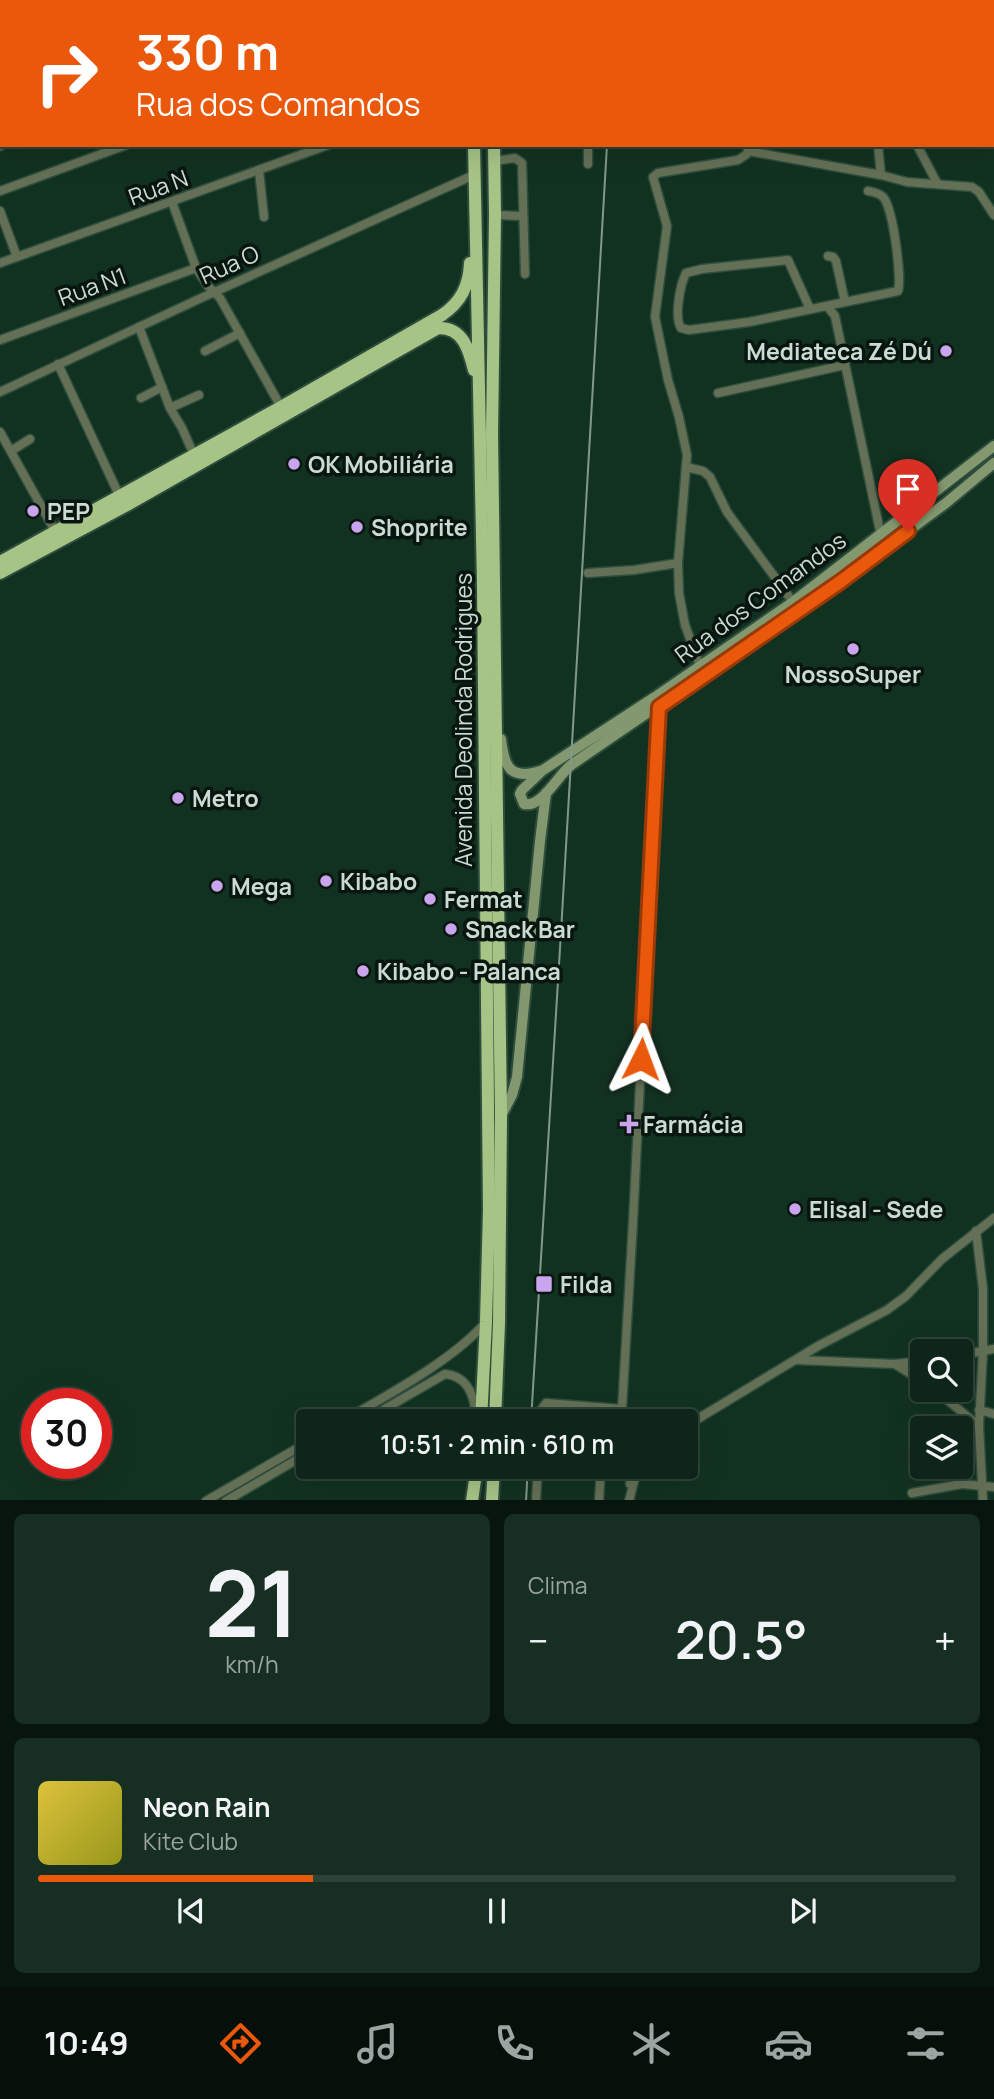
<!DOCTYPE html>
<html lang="pt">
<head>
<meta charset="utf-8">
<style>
  :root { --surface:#0e2619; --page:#172e22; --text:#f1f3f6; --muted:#9ba5a2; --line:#2e4338; --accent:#ea580c }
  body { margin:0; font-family:Manrope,sans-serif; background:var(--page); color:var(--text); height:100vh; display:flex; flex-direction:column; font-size:26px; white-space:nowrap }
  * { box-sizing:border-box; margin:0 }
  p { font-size:23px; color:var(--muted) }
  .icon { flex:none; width:38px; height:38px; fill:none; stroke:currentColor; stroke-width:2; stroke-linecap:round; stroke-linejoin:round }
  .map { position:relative; height:1500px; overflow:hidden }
  .drawer { display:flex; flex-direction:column; gap:14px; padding:14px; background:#08150e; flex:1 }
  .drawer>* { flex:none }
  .hud { position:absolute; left:0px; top:0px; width:994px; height:147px; box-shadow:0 7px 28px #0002,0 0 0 2px var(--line); background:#ea580c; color:#fff; overflow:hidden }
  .fabs { position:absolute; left:910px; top:1339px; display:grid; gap:14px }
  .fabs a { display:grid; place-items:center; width:63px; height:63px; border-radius:7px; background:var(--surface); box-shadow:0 7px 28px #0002,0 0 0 2px var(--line); font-size:35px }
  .speed { position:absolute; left:21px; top:1388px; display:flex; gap:14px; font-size:35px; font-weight:700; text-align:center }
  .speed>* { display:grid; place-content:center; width:91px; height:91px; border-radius:50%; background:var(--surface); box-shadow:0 7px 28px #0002,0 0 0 2px var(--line); line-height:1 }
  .speed .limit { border:10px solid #d22; background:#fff; color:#111 }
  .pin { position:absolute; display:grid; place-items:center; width:60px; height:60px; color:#fff; margin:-72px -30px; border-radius:50% 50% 50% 0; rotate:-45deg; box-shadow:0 0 7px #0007 }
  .pin .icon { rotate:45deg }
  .me { position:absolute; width:77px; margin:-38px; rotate:3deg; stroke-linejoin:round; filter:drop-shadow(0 0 5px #0008) }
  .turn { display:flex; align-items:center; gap:24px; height:147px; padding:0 21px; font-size:32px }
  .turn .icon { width:91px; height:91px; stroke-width:2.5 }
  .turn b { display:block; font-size:49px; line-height:60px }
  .big { font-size:52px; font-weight:600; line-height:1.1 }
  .drawer .widget { flex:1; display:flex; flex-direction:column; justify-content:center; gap:10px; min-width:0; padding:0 24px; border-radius:10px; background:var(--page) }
  .drawer .dial { align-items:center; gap:0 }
  .dial b { font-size:91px; line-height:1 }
  .song { display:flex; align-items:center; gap:21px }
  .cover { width:84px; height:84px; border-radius:10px; background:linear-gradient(135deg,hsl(50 70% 55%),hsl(60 70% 35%)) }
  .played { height:7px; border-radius:4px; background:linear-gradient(90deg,var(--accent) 30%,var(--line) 30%) }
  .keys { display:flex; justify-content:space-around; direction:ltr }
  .heat { display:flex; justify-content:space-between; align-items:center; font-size:38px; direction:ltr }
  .drawer .tiles { flex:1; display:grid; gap:14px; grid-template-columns:1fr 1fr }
  .widget:last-child { grid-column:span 2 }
  .trip { position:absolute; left:296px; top:1409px; width:402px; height:70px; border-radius:7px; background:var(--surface); box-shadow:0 7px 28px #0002,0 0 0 2px var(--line); font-weight:600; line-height:70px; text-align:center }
  .dock { display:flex; height:112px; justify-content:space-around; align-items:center; background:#060f0a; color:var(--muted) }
  .dock .icon { width:49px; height:49px }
  .dock .on { color:var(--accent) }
  .dock b { font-size:32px; color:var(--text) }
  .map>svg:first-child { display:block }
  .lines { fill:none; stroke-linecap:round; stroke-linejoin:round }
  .stream { stroke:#4d767c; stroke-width:2 }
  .minor-casing { stroke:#2f4d3d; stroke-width:11 }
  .secondary-casing { stroke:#2f4d3d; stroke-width:14 }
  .trunk-casing { stroke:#2f4d3d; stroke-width:16 }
  .minor { stroke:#647056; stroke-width:8 }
  .secondary { stroke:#83986e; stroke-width:10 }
  .trunk { stroke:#a7c487; stroke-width:12 }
  .rail { stroke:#81988b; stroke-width:2 }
  .route-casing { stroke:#983908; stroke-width:18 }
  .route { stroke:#ea580c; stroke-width:12 }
  .poi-dot { fill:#c9a5ee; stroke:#09160f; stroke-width:2.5 }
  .labels { text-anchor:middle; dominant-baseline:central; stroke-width:7; stroke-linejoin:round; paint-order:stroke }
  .street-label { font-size:23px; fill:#cadcd1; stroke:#09160f }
  .poi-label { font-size:23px; font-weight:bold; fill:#cadcd1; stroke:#09160f; text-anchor:start }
</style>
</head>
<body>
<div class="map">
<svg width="994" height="1501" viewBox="0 0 994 1501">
  <rect width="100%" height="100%" fill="#123221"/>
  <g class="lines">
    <g class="stream">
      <path d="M 906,0 L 907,2"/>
      <path d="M 992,124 L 994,126"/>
    </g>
    <g class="minor-casing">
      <g id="minor">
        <path d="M 380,0 L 380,2"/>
        <path d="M 782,0 L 782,2"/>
        <path d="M 886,0 L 887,2"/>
        <path d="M 921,0 L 922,2"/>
        <path d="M 49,2 L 57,0"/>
        <path d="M 210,2 L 218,0"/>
        <path d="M 940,2 L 943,0"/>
        <path d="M 0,12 L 2,12"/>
        <path d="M 0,54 L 2,53"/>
        <path d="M 992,114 L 994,116"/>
        <path d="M 992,136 L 994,138"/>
        <path d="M 588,145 L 588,164"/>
        <path d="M 878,145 L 881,175"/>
        <path d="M 917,145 L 937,183"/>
        <path d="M 0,146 L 2,145"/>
        <path d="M 748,151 L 881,175 L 907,182 L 972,187 L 979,192 L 994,215"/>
        <path d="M 494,161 L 515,158 L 522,163 L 525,274"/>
        <path d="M 259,170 L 264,217"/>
        <path d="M 0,191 L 126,145"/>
        <path d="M 172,202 L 196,268 L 208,286 L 220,298 L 281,407"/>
        <path d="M 0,211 L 17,257"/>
        <path d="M 495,215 L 523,216"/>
        <path d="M 828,256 L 833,257 L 836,261 L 845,302"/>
        <path d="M 0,263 L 328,145"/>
        <path d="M 827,306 L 835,316 L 881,536"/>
        <path d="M 810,309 L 788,260 L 702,269 L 686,273 C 680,285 674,317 681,328 L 689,330 L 749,322 L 898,291 C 902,278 893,207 883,197 C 879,193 873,192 868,191"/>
        <path d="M 139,327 L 170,408 L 182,428 L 194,455"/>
        <path d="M 0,340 L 196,268"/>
        <path d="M 205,351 L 240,333"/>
        <path d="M 58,364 L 119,495"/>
        <path d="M 0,392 L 199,299 L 476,174"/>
        <path d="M 718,393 L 845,365"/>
        <path d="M 141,398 L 162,387"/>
        <path d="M 170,408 L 199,395"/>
        <path d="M 0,432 L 55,531"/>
        <path d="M 11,451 L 30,439"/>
        <path d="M 686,467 L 703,471 L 710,477 L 727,512 L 793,602"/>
        <path d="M 588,573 L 634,570 L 678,563"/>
        <path d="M 700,666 L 685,625 L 679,593 L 678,563 L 687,455 L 679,417 L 668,380 L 655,317 L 667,226 L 653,177 L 658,173 L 738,160 L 747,154 L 749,145"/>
        <path d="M 976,1231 L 983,1289 L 983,1351 L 979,1426 L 983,1501"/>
        <path d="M 961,1355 L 994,1349"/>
        <path d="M 797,1360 L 895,1364 L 922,1361"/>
        <path d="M 895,1364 L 922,1381"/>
        <path d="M 935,1390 L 979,1426"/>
        <path d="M 979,1410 L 994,1414"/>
        <path d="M 343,1421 C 389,1394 452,1361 486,1322"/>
        <path d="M 364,1421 L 445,1374 C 467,1376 474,1394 476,1415"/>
        <path d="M 540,1421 L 541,1410 L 546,1403 L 622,1409"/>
        <path d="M 624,1421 L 622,1409 L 633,1222 L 659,707"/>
        <path d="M 686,1426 L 818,1346 L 887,1310 L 906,1296 L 942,1259 L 994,1218"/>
        <path d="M 603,1466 C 610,1477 622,1477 630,1466"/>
        <path d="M 630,1484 L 631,1466"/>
        <path d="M 912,1493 L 962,1484 L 994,1487"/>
        <path d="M 206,1501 L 308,1442"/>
        <path d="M 226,1501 L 308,1453"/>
        <path d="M 536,1501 L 538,1466"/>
        <path d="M 599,1501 L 601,1466"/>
        <path d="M 629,1501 L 638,1466"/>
      </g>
    </g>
    <g class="secondary-casing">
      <g id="secondary">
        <path d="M 994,446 L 793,602 L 655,697 L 543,770 L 522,790 L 520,794 L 524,804 C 542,808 557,776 571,765 L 840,581 L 946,503 L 994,463"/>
        <path d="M 501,739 C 504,765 509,781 540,771"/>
        <path d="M 501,1116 L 512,1095 L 517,1077 L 540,841 L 546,793"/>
      </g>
    </g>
    <g class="trunk-casing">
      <g id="trunk">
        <path d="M 468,0 L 468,2"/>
        <path d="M 495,2 L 495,0"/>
        <path d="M 474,145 L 483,585 L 489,1210 L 486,1322 L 481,1421"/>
        <path d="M 494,145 L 495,215 L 492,434 L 501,1116 L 499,1323 L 495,1421"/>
        <path d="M 0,562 L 281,407 L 442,315 C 461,302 469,286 470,263"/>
        <path d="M 0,573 L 127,505 L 438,328 C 463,327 469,350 474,370"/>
        <path d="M 472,1501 L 477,1466"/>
        <path d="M 492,1501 L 494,1466"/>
      </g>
    </g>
    <use href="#minor" class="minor"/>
    <use href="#secondary" class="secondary"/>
    <use href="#trunk" class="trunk"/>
    <g class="rail">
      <path d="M 615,2 L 616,0"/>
      <path d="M 531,1421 L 561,932 L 607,145"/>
      <path d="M 526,1501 L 528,1466"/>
    </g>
  </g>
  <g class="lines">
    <g class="route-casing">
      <path id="route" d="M 641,1059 L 659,707 L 840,582 L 908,531"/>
    </g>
    <use href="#route" class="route"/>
  </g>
  <g class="poi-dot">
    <circle cx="946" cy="351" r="7"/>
    <circle cx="294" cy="464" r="7"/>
    <circle cx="33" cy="511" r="7"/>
    <circle cx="357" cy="527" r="7"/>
    <circle cx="853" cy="649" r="7"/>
    <circle cx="178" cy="798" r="7"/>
    <circle cx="326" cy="881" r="7"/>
    <circle cx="217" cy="886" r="7"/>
    <circle cx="430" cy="899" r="7"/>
    <circle cx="451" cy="929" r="7"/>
    <circle cx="363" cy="971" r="7"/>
    <path d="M625.5 1113.5h7v7h7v7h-7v7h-7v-7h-7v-7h7z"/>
    <circle cx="795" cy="1209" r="7"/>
    <rect x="535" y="1275" width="18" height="18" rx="3.5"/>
  </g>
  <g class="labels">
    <g class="street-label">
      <text transform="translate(158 187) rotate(-20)">Rua N</text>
      <text transform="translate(229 264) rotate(-24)">Rua O</text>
      <text transform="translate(92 286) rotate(-20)">Rua N1</text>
      <text transform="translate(760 597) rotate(-36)">Rua dos Comandos</text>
      <text transform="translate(463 720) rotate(-90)">Avenida Deolinda Rodrigues</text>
    </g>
    <g class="poi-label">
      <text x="932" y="351" text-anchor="end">Mediateca Zé Dú</text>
      <text x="308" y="464">OK Mobiliária</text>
      <text x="47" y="511">PEP</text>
      <text x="371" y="527">Shoprite</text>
      <text x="853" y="674" text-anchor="middle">NossoSuper</text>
      <text x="192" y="798">Metro</text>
      <text x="340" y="881">Kibabo</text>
      <text x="231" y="886">Mega</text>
      <text x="444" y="899">Fermat</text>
      <text x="465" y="929">Snack Bar</text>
      <text x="377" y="971">Kibabo - Palanca</text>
      <text x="643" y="1124">Farmácia</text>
      <text x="809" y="1209">Elisal - Sede</text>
      <text x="560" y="1284">Filda</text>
    </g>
  </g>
</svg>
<div class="fabs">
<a><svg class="icon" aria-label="search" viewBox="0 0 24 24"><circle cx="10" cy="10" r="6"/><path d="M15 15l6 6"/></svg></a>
<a><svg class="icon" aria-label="layers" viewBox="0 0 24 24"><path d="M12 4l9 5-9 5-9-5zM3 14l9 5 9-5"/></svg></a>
</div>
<div class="speed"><div class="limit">30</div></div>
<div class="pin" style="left:908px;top:531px;background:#d93025"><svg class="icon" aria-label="arrive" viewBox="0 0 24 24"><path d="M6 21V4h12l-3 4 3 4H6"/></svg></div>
<svg class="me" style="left:641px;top:1059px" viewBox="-20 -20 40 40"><path d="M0-17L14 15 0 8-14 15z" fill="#ea580c" stroke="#fff" stroke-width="4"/></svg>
<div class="trip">10:51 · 2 min · 610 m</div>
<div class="hud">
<div class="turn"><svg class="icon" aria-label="right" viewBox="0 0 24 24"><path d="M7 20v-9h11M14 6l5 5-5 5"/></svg><div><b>330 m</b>Rua dos Comandos</div></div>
</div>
</div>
<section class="drawer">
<div class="tiles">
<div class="widget dial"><b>21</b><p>km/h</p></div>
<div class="widget"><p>Clima</p>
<div class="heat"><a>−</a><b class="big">20.5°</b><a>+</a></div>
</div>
<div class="widget">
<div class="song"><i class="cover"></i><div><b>Neon Rain</b><p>Kite Club</p></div></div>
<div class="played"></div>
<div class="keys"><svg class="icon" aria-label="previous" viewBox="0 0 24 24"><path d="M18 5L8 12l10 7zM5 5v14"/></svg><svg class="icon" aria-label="pause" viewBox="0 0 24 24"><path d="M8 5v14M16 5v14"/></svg><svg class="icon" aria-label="next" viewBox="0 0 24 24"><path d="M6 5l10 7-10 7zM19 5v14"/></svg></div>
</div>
</div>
</section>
<nav class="dock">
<b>10:49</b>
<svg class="icon on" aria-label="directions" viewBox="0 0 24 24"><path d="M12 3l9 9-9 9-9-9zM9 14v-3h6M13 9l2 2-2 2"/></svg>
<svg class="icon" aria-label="music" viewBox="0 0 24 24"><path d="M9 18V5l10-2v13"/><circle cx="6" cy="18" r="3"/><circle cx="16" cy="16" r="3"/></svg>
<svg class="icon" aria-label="phone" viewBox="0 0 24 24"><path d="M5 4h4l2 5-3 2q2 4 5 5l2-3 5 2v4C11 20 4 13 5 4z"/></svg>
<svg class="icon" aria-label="climate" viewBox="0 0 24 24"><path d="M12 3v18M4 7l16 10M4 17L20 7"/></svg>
<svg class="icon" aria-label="car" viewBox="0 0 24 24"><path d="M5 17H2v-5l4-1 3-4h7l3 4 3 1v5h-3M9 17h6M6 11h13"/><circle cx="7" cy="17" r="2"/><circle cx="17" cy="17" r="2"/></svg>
<svg class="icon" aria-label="filters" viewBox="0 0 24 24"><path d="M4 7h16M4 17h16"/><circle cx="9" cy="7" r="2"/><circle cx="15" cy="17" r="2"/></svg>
</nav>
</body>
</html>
